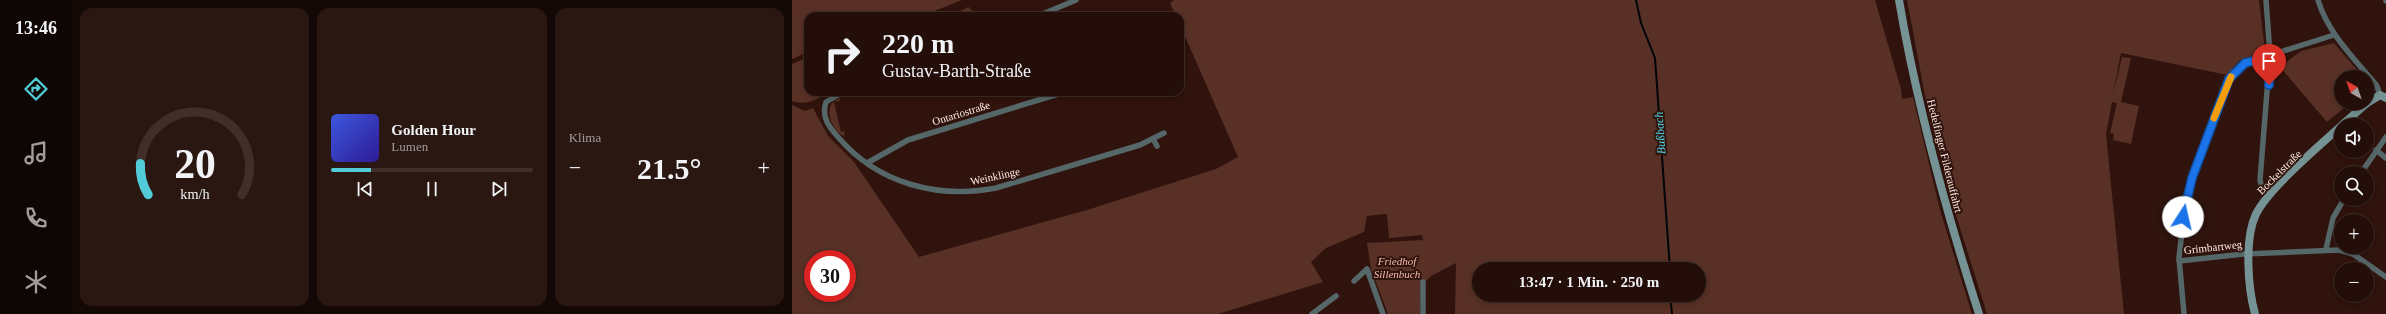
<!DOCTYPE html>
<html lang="de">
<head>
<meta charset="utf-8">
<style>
  :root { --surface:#230e09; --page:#2b1712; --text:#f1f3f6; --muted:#a39c9c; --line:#402e2a; --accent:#52cbd9 }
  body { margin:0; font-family:"Times New Roman",serif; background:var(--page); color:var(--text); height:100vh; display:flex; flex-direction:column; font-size:15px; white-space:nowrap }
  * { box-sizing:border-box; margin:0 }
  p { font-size:13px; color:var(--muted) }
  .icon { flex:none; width:22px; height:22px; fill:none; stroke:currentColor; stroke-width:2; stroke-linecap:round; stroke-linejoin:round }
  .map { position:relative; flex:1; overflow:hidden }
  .details { display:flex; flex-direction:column; gap:8px; padding:8px; background:#130805; width:720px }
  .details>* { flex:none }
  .banner { position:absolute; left:12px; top:12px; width:380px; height:84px; border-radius:12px; box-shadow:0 2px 6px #0003,0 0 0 1px var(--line); background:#230e09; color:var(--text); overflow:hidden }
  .needle { width:26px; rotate:320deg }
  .tools { position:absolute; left:1542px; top:70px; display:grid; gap:8px }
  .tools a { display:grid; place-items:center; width:40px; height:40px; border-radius:50%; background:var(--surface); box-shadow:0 2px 6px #0003,0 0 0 1px var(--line); font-size:20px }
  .speed { position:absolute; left:12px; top:250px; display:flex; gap:8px; font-size:20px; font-weight:700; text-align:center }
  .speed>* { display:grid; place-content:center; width:52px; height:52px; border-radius:50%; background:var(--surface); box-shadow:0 2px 6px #0003,0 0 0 1px var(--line); line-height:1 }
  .speed .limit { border:6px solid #d22; background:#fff; color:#111 }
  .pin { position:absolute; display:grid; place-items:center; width:34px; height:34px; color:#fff; margin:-41px -17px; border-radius:50% 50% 50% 0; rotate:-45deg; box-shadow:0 0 4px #0007 }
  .pin .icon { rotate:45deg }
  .me { position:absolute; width:44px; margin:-22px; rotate:10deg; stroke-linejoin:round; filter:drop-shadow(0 0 3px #0008) }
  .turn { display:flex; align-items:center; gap:14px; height:84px; padding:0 12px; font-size:18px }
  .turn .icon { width:52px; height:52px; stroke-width:2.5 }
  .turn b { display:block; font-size:28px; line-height:34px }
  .big { font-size:30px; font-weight:600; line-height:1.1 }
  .details .widget { flex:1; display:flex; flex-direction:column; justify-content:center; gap:6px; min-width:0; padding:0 14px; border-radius:12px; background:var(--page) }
  .details .dial { align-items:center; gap:0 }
  .dial svg { height:104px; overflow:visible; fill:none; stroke:var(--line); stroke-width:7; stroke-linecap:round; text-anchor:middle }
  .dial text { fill:var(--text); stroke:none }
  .song { display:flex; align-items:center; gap:12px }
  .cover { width:48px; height:48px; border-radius:6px; background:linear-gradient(135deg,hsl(230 70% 55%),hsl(250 70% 35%)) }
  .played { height:4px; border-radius:2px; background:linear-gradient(90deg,var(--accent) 20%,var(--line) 20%) }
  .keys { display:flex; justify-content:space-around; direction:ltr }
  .heat { display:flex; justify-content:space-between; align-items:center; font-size:22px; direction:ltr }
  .details .tiles { flex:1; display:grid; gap:8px; grid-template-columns:repeat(3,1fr) }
  .trip { position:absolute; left:680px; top:262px; width:234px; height:40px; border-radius:20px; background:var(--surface); box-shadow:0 2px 6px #0003,0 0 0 1px var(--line); font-weight:600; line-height:40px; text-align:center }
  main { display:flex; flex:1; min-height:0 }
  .dock { display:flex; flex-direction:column; width:72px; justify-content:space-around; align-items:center; background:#0e0604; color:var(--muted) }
  .dock .icon { width:28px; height:28px }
  .dock .current { color:var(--accent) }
  .dock b { font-size:18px; color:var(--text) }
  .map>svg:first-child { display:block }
  .green { fill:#583025; fill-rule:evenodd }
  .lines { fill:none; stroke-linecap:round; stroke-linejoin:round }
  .stream { stroke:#000608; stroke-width:2 }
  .street { stroke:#556769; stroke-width:5.5 }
  .secondary { stroke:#759295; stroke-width:8 }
  .route-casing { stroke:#114b97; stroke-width:10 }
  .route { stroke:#1a73e8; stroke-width:7 }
  .slow { stroke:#f59e0b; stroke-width:7 }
  .labels { text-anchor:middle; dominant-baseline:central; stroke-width:4; stroke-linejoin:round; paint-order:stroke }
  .street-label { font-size:11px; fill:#ffeae4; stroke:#2f130c }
  .park-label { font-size:11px; font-style:italic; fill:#f6bbab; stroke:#2f130c }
  .water-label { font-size:12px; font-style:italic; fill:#4edded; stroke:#2f130c }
</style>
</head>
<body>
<main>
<nav class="dock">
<b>13:46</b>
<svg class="icon current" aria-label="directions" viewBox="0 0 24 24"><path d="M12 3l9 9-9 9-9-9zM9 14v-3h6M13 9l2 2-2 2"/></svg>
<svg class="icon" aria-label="music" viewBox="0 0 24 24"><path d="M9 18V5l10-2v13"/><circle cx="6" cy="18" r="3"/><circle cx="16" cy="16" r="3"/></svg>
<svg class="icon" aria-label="phone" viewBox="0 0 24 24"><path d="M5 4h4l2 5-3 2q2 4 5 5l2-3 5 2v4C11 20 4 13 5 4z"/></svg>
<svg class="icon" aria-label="climate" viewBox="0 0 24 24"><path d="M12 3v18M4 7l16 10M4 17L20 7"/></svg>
</nav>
<section class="details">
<div class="tiles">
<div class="widget dial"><svg viewBox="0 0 100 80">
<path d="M14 69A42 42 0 1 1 86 69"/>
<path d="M14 69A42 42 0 0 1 8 45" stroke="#52cbd9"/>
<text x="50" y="56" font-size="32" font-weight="700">20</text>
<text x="50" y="72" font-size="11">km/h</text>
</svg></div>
<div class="widget">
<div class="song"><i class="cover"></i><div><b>Golden Hour</b><p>Lumen</p></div></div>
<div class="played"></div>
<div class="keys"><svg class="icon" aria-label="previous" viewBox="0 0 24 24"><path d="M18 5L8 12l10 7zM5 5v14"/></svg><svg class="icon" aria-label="pause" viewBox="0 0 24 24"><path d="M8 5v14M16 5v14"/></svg><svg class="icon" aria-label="next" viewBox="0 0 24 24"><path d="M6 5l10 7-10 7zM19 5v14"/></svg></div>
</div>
<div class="widget"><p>Klima</p>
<div class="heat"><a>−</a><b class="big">21.5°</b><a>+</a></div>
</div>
</div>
</section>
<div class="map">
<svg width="1594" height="314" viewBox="0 0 1594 314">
  <rect width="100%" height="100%" fill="#2f130c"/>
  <g class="green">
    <path d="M 0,0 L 170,0 L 130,16 L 16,16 L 16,52 L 0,59 Z"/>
    <path d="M 382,0 L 1083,0 L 1109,89 L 1110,99 L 1121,97 L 1148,210 L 1180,314 L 663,314 L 664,263 L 639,276 L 629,286 L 628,314 L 596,314 L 579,269 L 575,243 L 631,240 L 630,235 L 597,238 L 595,214 L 575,216 L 572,232 L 534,248 L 519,262 L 531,282 L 426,314 L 0,314 L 0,105 L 13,111 L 21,108 L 36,136 L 62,162 L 127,257 L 295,210 L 424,169 L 446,157 L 388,25 L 388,16 L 384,16 L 378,3 ZM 21,259 L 55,259 L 55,293 L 21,293 ZM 687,269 L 907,269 L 907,295 L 687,295 Z"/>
    <path d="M 1115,0 L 1467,0 L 1473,51 L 1447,61 L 1435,75 L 1329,53 L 1321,95 L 1330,57 L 1339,58 L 1329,102 L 1347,106 L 1339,144 L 1321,140 L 1322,134 L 1318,133 L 1325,103 L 1320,102 L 1314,134 L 1332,314 L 1195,314 L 1157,193 L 1137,117 Z"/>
    <path d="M 177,7 L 184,16 L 165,16 L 164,13 Z"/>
    <path d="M 1542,43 L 1571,77 L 1549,77 L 1549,103 L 1558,103 L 1535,122 L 1488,67 L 1509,51 Z"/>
    <path d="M 16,57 L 16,92 L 39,92 C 25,99 15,106 0,101 L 0,64 Z"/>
    <path d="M 48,98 L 48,101 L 42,102 L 49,132 L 53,131 L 52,136 C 41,131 33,113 40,103 Z"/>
  </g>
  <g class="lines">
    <g class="stream">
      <path d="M 844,0 L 849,23 L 863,58 L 878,269"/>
      <path d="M 878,295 L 880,314"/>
    </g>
    <g class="street">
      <path d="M 1474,0 L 1478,54 L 1468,180 L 1471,192 L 1476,197"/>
      <path d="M 1526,0 C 1536,34 1563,59 1585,86 L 1588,95"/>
      <path d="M 1594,0 L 1594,1"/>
      <path d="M 246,16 L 284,0"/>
      <path d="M 51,92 L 34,102 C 29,117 37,127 46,137 C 86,184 146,199 204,188 L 348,145 L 372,133"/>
      <path d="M 361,139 L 365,146"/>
      <path d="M 1584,150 L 1594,158"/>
      <path d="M 75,163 L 116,140 L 273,92"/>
      <path d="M 1569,173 L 1594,137"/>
      <path d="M 1534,249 L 1541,218 L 1552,199"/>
      <path d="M 1387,261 L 1452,254 L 1547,250 L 1561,254 L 1594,277"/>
      <path d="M 562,281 L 575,269 L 591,314"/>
      <path d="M 520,314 L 544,296"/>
      <path d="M 631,314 L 631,282"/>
      <path d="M 1392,314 L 1387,258 L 1393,204 L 1400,178 L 1437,79 L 1453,63 L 1542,35"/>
    </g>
    <g class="secondary">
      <path d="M 1107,0 C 1125,107 1154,211 1187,314"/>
      <path d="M 1575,103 L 1588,95 L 1594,98"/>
      <path d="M 1550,125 L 1575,103"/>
      <path d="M 1463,314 C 1456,288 1452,239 1464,214 C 1477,188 1526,147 1549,126"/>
    </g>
  </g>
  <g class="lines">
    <g class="route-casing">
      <path id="route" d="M 1391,217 L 1400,178 L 1437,79 L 1453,63 L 1469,59 L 1478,54 L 1477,85"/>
    </g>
    <use href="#route" class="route"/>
    <path class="slow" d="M 1422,118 L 1439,77"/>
  </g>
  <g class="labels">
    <g class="street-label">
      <text transform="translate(169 113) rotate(-17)">Ontariostraße</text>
      <text transform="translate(1153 156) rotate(76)">Hedelfinger Filderauffahrt</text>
      <text transform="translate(1487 172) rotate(-45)">Bockelstraße</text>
      <text transform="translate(203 176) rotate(-12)">Weinklinge</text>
      <text transform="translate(1421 247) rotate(-6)">Grimbartweg</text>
    </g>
    <g class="park-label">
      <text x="605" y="261">Friedhof<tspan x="605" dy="13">Sillenbuch</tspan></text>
    </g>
    <g class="water-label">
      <text transform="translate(868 133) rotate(-94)">Bußbach</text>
    </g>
  </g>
</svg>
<div class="tools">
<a><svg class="needle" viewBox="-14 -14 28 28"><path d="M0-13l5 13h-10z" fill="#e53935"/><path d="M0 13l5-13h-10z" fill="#a39c9c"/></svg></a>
<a><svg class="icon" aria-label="sound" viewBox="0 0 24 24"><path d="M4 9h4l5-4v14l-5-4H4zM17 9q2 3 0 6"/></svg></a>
<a><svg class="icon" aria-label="search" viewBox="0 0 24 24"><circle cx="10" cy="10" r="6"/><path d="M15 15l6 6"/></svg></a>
<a>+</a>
<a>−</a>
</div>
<div class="speed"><div class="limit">30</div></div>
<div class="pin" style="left:1477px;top:85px;background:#d93025"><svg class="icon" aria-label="arrive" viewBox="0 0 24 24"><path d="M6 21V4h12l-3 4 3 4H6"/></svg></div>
<svg class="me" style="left:1391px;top:217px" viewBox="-20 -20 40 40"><circle r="19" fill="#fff"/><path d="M0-13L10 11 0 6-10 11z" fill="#1a73e8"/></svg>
<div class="trip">13:47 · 1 Min. · 250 m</div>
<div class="banner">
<div class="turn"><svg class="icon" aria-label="right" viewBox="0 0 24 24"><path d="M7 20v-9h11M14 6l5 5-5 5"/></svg><div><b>220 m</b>Gustav-Barth-Straße</div></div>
</div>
</div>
</main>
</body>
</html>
